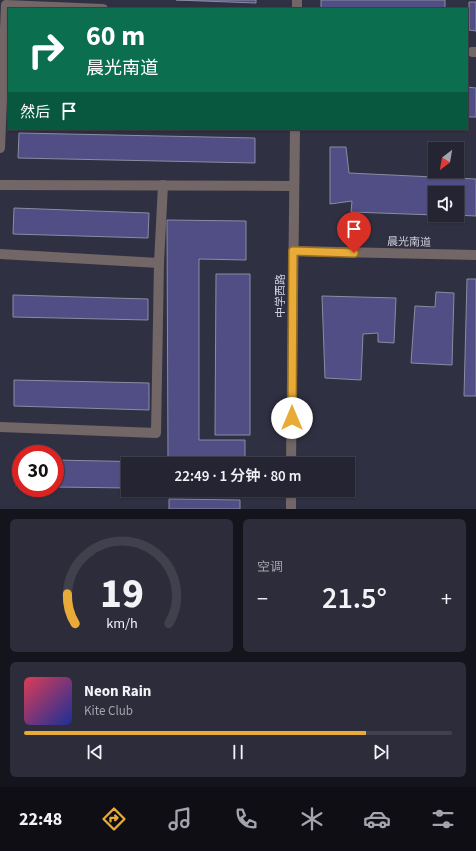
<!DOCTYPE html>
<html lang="zh">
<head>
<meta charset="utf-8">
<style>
  :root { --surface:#242432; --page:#2c2c3a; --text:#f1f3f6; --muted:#a3a4ac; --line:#41414d; --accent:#e8ab37 }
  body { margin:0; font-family:"Source Sans 3","Noto Sans SC",sans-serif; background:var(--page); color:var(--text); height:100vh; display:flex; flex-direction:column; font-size:15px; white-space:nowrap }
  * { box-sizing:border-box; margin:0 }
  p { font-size:13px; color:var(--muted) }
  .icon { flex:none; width:22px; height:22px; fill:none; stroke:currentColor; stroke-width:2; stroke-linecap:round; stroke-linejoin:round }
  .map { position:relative; height:509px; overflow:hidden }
  .panel { display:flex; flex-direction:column; gap:10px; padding:10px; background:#14141c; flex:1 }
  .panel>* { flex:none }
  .top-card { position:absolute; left:8px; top:8px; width:460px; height:122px; border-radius:0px; box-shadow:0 1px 3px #0004,0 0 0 1px var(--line); background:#0b6e4f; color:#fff; overflow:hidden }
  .needle { width:26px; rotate:211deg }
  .buttons { position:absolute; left:428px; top:142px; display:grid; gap:8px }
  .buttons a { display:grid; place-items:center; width:36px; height:36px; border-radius:0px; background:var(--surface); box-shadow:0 1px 3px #0004,0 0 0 1px var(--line); font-size:20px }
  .speed { position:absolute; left:12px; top:445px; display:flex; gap:8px; font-size:20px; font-weight:700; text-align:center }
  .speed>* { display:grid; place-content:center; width:52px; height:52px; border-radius:50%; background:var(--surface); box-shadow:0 1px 3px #0004,0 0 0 1px var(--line); line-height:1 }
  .speed .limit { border:6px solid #d22; background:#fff; color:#111 }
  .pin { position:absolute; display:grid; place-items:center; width:34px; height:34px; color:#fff; margin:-41px -17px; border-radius:50% 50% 50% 0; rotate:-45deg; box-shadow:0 0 4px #0007 }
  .pin .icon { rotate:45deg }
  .me { position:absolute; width:44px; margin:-22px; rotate:0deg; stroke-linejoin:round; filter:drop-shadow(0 0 3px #0008) }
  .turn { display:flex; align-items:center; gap:14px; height:84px; padding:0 12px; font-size:18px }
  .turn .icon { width:52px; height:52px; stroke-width:2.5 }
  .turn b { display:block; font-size:28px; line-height:34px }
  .then { display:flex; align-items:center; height:38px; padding:0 12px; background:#0003; gap:8px; font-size:15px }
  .big { font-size:30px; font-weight:600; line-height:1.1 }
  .panel .widget { flex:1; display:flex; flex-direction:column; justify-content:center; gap:6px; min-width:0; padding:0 14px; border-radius:6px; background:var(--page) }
  .panel .dial { align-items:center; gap:0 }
  .dial svg { height:104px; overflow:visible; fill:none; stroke:var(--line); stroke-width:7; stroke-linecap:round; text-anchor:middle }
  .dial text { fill:var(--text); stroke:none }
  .song { display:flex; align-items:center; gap:12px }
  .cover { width:48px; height:48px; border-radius:6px; background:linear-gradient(135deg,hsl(350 70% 55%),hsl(230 70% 35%)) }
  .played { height:4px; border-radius:2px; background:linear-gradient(90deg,var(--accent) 80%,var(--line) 80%) }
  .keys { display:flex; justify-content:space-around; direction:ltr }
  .heat { display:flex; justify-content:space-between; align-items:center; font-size:22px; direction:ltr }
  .panel .tiles { flex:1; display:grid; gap:10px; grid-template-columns:1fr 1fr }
  .widget:last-child { grid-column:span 2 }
  .trip { position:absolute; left:121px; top:457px; width:234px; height:40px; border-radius:0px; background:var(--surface); box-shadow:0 1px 3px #0004,0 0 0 1px var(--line); font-weight:600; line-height:40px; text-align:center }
  .dock { display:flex; height:64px; justify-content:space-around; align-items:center; background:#0e0e14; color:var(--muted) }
  .dock .icon { width:28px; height:28px }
  .dock .selected { color:var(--accent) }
  .dock b { font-size:18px; color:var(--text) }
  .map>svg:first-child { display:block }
  .building { fill:#504e85; stroke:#8b8ba2 }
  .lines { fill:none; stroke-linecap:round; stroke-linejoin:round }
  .minor { stroke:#726666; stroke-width:10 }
  .route-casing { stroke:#976f24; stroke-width:10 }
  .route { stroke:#e8ab37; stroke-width:7 }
  .labels { text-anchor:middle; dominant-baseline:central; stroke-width:4; stroke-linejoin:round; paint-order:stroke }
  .street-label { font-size:11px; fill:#cfd0dc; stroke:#303043 }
</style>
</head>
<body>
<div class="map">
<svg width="476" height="509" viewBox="0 0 476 509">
  <rect width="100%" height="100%" fill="#303043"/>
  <g class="building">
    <path d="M 176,0 L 256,0 L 256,3 Z"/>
    <rect x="321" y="0" width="124" height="9"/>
    <path d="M 469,2 L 476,2 L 476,31 L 469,30 Z"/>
    <path d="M 467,87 L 476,88 L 476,117 L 467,117 Z"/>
    <path d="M 19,133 L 255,138 L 255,163 L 18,158 Z"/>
    <path d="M 330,147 L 346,147 L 349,173 L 476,179 L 476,216 L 454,215 L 457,215 L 457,193 L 435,193 L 435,215 L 351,212 L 352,201 L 330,204 Z"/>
    <path d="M 14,208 L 149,213 L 148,238 L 13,234 Z"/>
    <path d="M 167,220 L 246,221 L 246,260 L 199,259 L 199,440 L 245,440 L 245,464 L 168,464 Z"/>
    <path d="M 216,274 L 250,274 L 250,435 L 215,435 Z"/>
    <path d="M 467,279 L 476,279 L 476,396 L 464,396 Z"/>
    <path d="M 436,292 L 454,293 L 452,365 L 411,363 L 415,306 L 435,307 Z"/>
    <path d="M 13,295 L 148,299 L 148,320 L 13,317 Z"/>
    <path d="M 322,296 L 396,298 L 394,343 L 378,342 L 378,333 L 363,334 L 361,380 L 325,378 Z"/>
    <path d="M 14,380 L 149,383 L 149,410 L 14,406 Z"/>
    <rect x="16" y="460" width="5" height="26"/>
    <path d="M 55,460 L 151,462 L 151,464 L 128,464 L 128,488 L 55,487 Z"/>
    <path d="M 169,499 L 240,500 L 240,509 L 169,509 Z"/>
  </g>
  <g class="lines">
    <g class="minor">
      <path d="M 297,9 L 297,0"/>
      <path d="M 472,52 L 476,52"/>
      <path d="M 0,148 L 6,5 L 103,9"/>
      <path d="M 0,185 L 293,186"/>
      <path d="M 293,251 L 476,255"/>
      <path d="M 0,254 L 159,263"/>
      <path d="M 0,427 L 156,433 L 159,263 L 163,185"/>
      <path d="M 291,464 L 295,129"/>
      <path d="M 291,509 L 291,490"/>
    </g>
  </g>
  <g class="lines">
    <g class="route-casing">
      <path id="route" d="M 292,418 L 293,251 L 354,253"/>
    </g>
    <use href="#route" class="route"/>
  </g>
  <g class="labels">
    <g class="street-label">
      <text transform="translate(409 242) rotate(1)">晨光南道</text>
      <text transform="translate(280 296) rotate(-90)">中学西路</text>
    </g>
  </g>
</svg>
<div class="buttons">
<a><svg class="needle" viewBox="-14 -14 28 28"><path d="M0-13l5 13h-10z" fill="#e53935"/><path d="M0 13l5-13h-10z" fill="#a3a4ac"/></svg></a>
<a><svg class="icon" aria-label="sound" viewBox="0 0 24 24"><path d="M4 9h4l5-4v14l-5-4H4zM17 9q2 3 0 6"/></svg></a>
</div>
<div class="speed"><div class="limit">30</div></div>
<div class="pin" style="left:354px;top:253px;background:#d93025"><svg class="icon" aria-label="arrive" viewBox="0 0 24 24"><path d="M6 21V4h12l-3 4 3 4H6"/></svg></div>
<svg class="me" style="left:292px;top:418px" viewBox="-20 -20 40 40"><circle r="19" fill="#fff"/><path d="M0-13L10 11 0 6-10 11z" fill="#e8ab37"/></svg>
<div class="trip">22:49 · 1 分钟 · 80 m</div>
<div class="top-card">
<div class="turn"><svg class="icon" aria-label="right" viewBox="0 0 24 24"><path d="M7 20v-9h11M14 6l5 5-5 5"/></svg><div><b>60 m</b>晨光南道</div></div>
<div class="then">然后<svg class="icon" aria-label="arrive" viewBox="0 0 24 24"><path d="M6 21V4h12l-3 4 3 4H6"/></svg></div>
</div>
</div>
<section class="panel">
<div class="tiles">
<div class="widget dial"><svg viewBox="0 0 100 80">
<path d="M14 69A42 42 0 1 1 86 69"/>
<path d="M14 69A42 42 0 0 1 8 46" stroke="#e8ab37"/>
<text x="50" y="56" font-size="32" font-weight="700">19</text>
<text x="50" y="72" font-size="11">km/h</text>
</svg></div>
<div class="widget"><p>空调</p>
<div class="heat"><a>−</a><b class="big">21.5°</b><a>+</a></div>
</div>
<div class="widget">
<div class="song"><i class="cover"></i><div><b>Neon Rain</b><p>Kite Club</p></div></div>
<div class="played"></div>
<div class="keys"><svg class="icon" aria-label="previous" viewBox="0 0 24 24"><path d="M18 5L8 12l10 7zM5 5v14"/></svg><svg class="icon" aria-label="pause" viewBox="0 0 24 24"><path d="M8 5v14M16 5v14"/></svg><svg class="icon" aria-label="next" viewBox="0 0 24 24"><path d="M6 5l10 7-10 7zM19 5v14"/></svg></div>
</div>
</div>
</section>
<nav class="dock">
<b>22:48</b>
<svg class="icon selected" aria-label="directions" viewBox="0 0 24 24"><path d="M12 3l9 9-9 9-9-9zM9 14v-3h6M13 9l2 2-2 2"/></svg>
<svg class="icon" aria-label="music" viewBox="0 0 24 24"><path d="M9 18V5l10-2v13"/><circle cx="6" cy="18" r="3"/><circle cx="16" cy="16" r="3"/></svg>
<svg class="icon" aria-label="phone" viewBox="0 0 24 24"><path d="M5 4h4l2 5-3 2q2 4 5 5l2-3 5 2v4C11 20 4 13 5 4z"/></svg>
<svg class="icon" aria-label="climate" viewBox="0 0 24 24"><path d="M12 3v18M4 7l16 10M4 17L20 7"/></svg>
<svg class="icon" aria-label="car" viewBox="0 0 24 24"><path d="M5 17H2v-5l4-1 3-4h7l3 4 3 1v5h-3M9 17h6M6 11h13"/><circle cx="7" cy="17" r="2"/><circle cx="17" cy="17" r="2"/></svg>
<svg class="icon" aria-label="filters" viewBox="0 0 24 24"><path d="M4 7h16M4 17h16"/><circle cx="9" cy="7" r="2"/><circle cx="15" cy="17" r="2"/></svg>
</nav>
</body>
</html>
